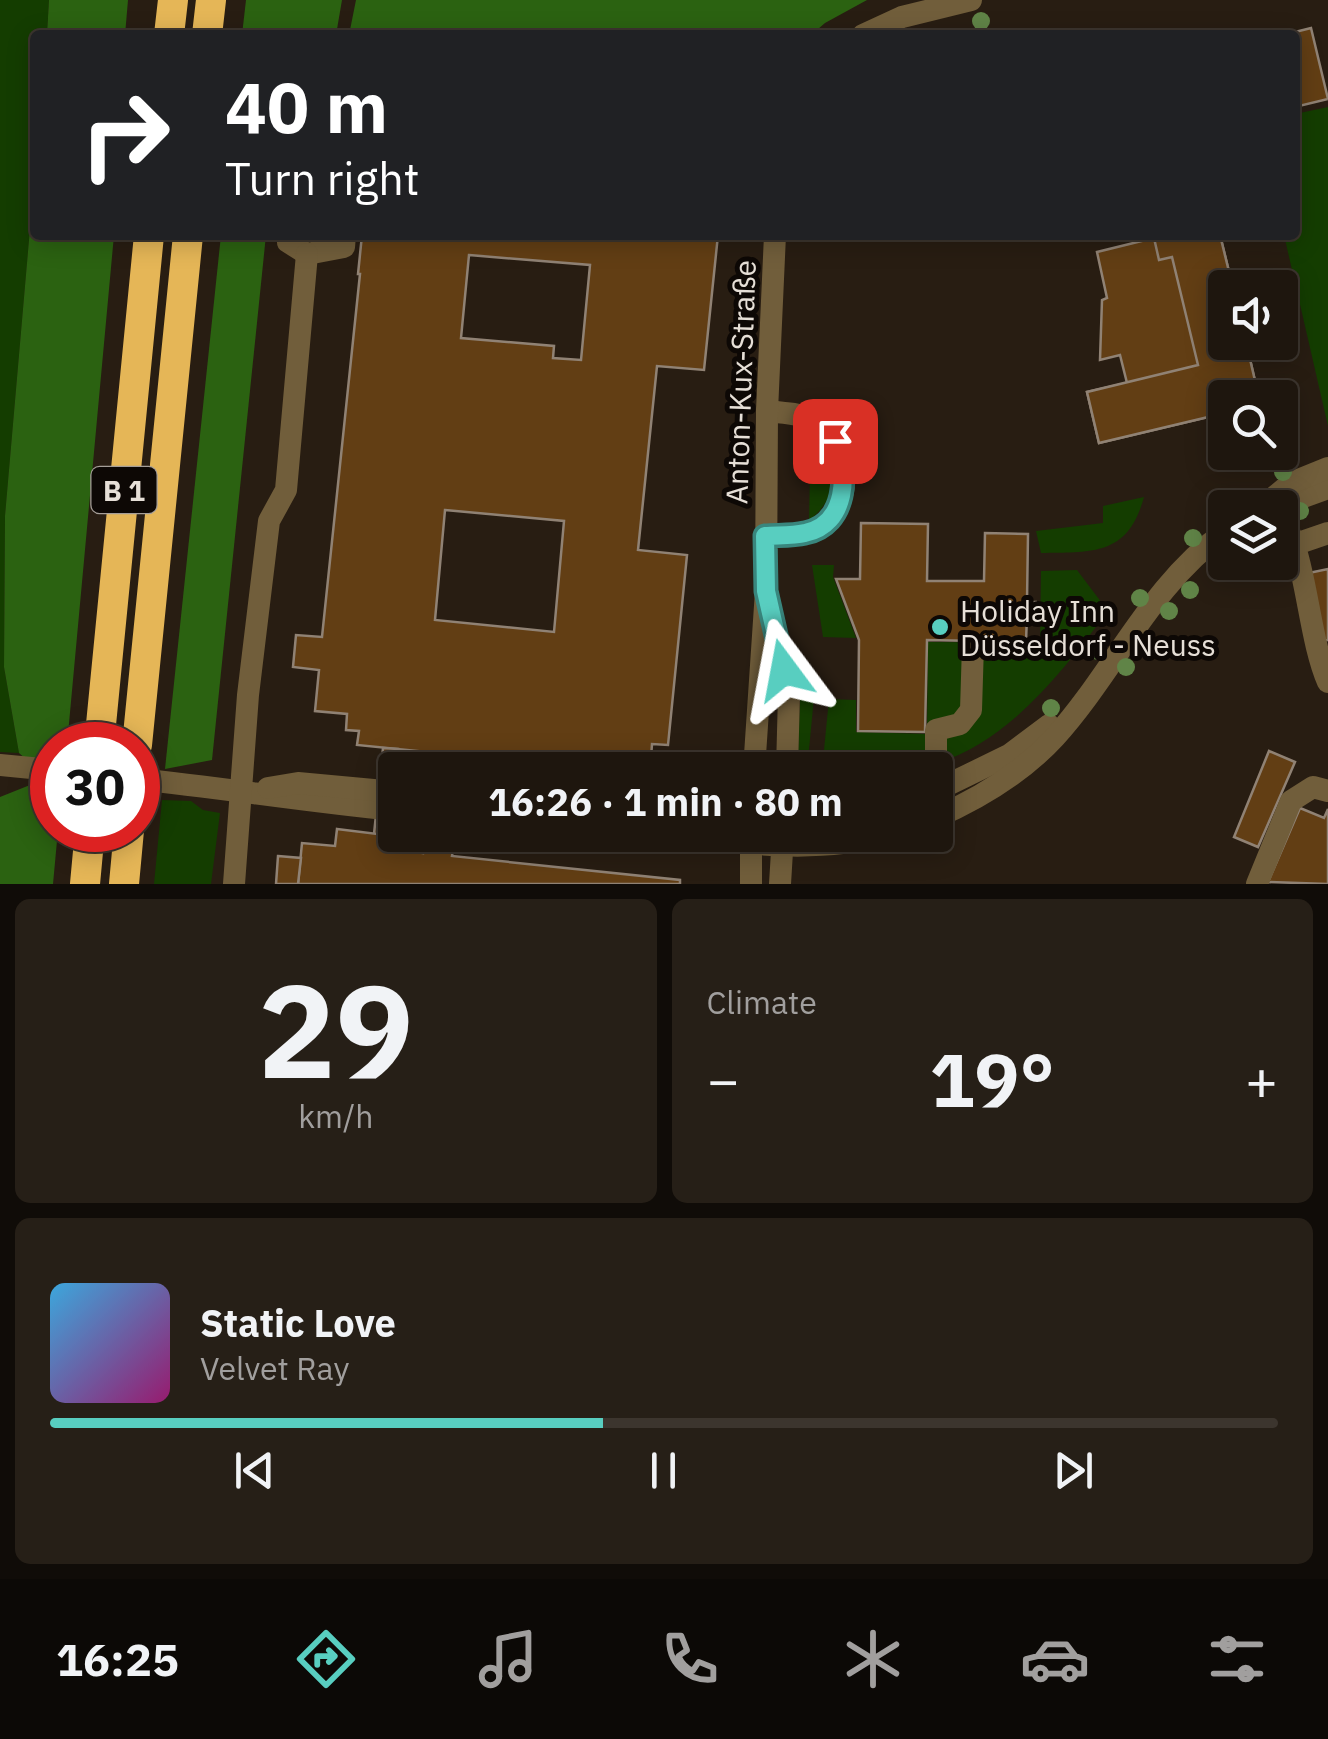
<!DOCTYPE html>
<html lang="en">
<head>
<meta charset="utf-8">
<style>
  :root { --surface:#1e160e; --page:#261f17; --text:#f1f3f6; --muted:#a19f9e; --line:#3c352e; --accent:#58cec0 }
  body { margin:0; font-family:"IBM Plex Sans",sans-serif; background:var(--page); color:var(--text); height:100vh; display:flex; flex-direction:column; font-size:38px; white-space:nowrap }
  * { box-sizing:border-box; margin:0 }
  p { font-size:32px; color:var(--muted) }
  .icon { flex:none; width:55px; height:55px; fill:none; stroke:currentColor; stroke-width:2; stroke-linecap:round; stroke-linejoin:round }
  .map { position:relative; height:884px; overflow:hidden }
  .drawer { display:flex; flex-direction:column; gap:15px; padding:15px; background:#100c08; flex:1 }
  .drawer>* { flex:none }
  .hud { position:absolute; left:30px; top:30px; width:1270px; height:210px; border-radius:10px; box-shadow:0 5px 25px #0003,0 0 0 2px var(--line); background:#202124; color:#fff; overflow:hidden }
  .buttons { position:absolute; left:1208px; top:270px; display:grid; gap:20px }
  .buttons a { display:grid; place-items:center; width:90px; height:90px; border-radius:10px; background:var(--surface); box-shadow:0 5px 25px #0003,0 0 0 2px var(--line); font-size:50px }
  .speed { position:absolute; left:30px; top:722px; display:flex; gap:20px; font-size:50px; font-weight:700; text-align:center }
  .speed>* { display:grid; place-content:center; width:130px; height:130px; border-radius:50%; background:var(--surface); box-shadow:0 5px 25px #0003,0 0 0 2px var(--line); line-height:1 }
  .speed .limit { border:15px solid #d22; background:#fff; color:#111 }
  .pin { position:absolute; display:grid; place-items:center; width:85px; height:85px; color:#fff; margin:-42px; border-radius:20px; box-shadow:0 5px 15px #0006 }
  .me { position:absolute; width:110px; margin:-55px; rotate:347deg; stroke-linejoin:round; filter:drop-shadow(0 0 8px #0008) }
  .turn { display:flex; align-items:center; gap:35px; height:210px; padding:0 30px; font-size:45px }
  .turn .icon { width:130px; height:130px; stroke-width:2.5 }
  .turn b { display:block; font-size:70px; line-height:85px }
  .big { font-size:75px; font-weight:700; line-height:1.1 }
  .drawer .card { flex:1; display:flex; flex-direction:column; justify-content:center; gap:15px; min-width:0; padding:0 35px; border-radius:15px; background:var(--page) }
  .drawer .dial { align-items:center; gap:0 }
  .dial b { font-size:130px; line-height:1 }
  .song { display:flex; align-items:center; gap:30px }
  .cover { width:120px; height:120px; border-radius:15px; background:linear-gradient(135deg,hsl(200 70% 55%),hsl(320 70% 35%)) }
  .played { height:10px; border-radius:5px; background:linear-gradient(90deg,var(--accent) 45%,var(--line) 45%) }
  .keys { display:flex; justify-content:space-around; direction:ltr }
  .heat { display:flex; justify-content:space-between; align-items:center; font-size:55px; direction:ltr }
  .drawer .tiles { flex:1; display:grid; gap:15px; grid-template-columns:1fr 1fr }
  .card:last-child { grid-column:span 2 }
  .trip { position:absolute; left:378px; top:752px; width:575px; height:100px; border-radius:10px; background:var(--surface); box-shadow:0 5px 25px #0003,0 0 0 2px var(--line); font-weight:700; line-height:100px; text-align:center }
  .tab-bar { display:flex; height:160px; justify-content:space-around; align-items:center; background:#0c0906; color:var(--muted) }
  .tab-bar .icon { width:70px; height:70px }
  .tab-bar .on { color:var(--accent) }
  .tab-bar b { font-size:45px; color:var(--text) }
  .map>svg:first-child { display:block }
  .green { fill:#143d00 }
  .forest { fill:#2b6211 }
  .building { fill:#623e14; stroke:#908274; stroke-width:2.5; fill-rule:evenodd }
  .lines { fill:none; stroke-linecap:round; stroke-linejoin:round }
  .minor { stroke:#715e3b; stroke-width:22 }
  .highway { stroke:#e5b657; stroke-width:30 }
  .tree { fill:#608447 }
  .route-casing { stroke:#39867d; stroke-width:25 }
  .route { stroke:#58cec0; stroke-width:18 }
  .poi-dot { fill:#58cec0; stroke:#0d0805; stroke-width:4 }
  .labels { text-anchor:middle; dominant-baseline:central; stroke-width:10; stroke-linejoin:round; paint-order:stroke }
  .shield { fill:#0d0805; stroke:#a59e98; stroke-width:2.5 }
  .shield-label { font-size:28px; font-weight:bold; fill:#e6dfd7 }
  .street-label { font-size:30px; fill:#e6dfd7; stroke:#0d0805 }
  .poi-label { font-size:30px; fill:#e6dfd7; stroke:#0d0805; text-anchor:start }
</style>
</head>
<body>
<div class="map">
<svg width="1328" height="884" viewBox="0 0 1328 884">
  <rect width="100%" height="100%" fill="#281d12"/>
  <g class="green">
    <path d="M 0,0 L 49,0 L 47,35 L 35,35 L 35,171 L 5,516 L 4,667 L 19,753 L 0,752 Z"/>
    <path d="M 1328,107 L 1328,426 L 1284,235 L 1295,235 L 1295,114 Z"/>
    <path d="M 811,428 C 817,436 826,445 831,455 C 842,478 828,507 809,520 Z"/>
    <path d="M 1144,497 C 1128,556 1093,552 1041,553 L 1036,531 L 1103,523 L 1103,506 Z"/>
    <path d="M 812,565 L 834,565 L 833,577 L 856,638 L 823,637 Z"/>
    <path d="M 1077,570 L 1108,611 C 1058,677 1003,751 916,769 C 890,774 858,770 831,770 L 823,760 L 829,699 L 856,700 L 856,732 L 927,734 L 928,642 L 1040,643 L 1041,571 Z"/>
    <path d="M 801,675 L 810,675 L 815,687 L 808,760 L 798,757 Z"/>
    <path d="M 162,800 L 191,801 L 203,810 L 220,813 L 211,884 L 154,884 Z"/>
  </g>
  <g class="forest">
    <path d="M 49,0 L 128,0 L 125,35 L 47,35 Z"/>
    <path d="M 246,0 L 342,0 L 336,35 L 242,35 Z"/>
    <path d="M 356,0 L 867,0 L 825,23 L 811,35 L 349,35 Z"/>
    <path d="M 35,171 L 35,235 L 114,235 L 67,745 L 52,745 L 52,762 L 27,760 L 19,753 L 4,667 L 5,516 Z"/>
    <path d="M 221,235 L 266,235 L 212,760 L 165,769 Z"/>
    <path d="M 40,781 L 52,782 L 52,830 L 58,830 L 53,884 L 0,884 L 0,797 Z"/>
  </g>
  <g class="building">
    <path d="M 1311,28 L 1328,99 L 1295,107 L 1295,35 L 1283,35 Z"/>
    <path d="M 362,235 L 718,235 L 704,370 L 657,366 L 638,550 L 687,555 L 668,745 L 652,744 L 651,758 L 636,757 L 634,770 L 606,770 L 357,745 L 359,731 L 346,730 L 347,714 L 315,711 L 319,670 L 293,667 L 296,635 L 322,637 L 360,274 L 358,274 ZM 469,255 L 590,265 L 581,360 L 553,358 L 554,346 L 461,338 ZM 445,510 L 564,521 L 554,632 L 435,620 Z"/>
    <path d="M 1166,235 L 1220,235 L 1233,288 L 1225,288 L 1225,342 L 1246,342 L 1259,398 L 1225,398 L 1225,413 L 1099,443 L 1087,392 L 1127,383 L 1120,355 L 1100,360 L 1102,300 L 1107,298 L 1097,252 Z"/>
    <path d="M 1166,235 L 1220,235 L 1233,288 L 1225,288 L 1225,342 L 1246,342 L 1259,398 L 1225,398 L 1225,413 L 1099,443 L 1087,392 L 1198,365 L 1172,257 L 1159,260 L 1154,238 Z"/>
    <path d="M 861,523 L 928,524 L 927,581 L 984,581 L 985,533 L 1028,534 L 1027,602 L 1036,602 L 1040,612 L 1027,615 L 1026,642 L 927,640 L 925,732 L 858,731 L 859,640 L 836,579 L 860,579 Z"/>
    <path d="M 1328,569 L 1328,640 L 1317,641 L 1304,574 Z"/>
    <path d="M 383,748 L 398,749 L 389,836 L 374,834 Z"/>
    <path d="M 1269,751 L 1295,762 L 1258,847 L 1234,837 Z"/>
    <path d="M 1300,808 L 1324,818 L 1328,809 L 1328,884 L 1268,882 Z"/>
    <path d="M 337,829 L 394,836 L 394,842 L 417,844 L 416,852 L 423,853 L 424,840 L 454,843 L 452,856 L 680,880 L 680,884 L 298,884 L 302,843 L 335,846 Z"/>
    <path d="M 278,856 L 301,858 L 298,884 L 276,884 Z"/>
  </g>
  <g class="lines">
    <g class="minor">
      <path d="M 863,35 L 902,17 L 971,0"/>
      <path d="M 289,235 L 288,242 L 307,254 L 344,247 L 345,235"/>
      <path d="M 1271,501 L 1298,499 L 1328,488"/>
      <path d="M 1261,508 L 1291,483 L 1328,468"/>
      <path d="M 1280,515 C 1307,553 1307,634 1328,682"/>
      <path d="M 765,536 C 779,535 799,537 812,531 C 857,511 853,443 813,420 C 801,413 781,413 767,411"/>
      <path d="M 1293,545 L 1328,533"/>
      <path d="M 771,614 L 789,694 L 787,770"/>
      <path d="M 0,765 L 52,770"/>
      <path d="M 754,770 L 766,591 L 767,411 L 775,235"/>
      <path d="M 138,779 C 224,788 309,802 395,810"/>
      <path d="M 268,788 L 298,783 L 395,792"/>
      <path d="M 944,788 L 936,767 L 936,730 L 960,724 L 971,710 L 973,645"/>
      <path d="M 935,791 L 1009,755 L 1049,725"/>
      <path d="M 935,818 C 978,799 1023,772 1055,737 C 1114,672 1151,584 1225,532"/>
      <path d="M 660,835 C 735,842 813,855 886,835"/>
      <path d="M 440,841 L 440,835"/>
      <path d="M 234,884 L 248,695 L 269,521 L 286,490 L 307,254"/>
      <path d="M 751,884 L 751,835"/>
      <path d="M 780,884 L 783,835"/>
      <path d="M 1257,884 L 1291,801 L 1313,787 L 1328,791"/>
    </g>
    <g class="highway">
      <path d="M 169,35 L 173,0"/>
      <path d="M 207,35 L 211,0"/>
      <path d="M 99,745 L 149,235"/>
      <path d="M 137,745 L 188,235"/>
      <path d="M 85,884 L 90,830"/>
      <path d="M 124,884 L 129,830"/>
    </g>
  </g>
  <g class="tree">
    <circle cx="981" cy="21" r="9"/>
    <circle cx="1283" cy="472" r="9"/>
    <circle cx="1300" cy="511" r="9"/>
    <circle cx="1193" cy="538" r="9"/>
    <circle cx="1190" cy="590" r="9"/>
    <circle cx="1140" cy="598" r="9"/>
    <circle cx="1169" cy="611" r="9"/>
    <circle cx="1098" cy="651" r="9"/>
    <circle cx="1126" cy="667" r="9"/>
    <circle cx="1051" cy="708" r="9"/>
  </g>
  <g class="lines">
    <g class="route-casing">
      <path id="route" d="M 784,670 L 766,591 L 765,536 C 778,535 792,536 805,533 C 847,525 849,472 835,441"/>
    </g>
    <use href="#route" class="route"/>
  </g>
  <circle class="poi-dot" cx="940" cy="627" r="10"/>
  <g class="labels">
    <rect class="shield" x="91.5" y="467" width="65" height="46" rx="8"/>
    <g class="shield-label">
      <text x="124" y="490">B 1</text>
    </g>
    <g class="street-label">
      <text transform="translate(740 382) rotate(-88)">Anton-Kux-Straße</text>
    </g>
    <g class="poi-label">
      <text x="960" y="610">Holiday Inn<tspan x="960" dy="34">Düsseldorf - Neuss</tspan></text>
    </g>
  </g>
</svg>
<div class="buttons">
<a><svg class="icon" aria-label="sound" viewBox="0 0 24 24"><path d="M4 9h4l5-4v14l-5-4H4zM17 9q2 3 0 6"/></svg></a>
<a><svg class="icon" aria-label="search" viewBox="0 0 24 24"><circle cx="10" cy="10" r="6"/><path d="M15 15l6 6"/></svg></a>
<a><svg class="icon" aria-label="layers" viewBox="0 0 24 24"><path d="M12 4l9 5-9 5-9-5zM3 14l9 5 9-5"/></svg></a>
</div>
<div class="speed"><div class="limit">30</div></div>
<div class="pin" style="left:835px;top:441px;background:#d93025"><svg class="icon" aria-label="arrive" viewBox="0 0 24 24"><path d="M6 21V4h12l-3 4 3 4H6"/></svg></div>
<svg class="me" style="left:784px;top:670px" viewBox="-20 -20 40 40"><path d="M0-17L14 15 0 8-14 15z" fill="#58cec0" stroke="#fff" stroke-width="4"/></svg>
<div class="trip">16:26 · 1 min · 80 m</div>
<div class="hud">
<div class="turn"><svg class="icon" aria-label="right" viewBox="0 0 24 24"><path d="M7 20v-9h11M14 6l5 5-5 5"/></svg><div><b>40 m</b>Turn right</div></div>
</div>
</div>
<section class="drawer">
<div class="tiles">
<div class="card dial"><b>29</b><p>km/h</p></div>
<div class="card"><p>Climate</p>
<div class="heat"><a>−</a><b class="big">19°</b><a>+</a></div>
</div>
<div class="card">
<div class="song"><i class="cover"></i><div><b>Static Love</b><p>Velvet Ray</p></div></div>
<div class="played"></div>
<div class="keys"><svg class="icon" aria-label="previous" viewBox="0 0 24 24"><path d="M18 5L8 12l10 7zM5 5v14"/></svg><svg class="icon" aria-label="pause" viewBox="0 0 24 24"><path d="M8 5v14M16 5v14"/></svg><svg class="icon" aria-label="next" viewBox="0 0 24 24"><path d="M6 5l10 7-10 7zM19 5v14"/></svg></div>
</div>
</div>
</section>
<nav class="tab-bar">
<b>16:25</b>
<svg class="icon on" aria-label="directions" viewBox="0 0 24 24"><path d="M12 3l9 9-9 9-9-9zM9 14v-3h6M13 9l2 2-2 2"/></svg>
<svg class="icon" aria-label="music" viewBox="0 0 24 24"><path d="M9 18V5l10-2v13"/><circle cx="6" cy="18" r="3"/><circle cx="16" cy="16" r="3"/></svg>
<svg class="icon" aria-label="phone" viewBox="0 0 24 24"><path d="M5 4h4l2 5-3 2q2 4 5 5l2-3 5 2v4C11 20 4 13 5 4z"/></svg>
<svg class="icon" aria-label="climate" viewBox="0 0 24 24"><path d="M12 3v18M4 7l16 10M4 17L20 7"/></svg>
<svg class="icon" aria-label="car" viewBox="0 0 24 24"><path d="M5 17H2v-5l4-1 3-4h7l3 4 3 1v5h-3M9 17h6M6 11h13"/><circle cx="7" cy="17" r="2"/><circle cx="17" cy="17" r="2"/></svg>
<svg class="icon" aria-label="filters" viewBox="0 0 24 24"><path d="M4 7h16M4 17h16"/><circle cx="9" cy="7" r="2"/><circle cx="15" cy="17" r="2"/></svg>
</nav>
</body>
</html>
